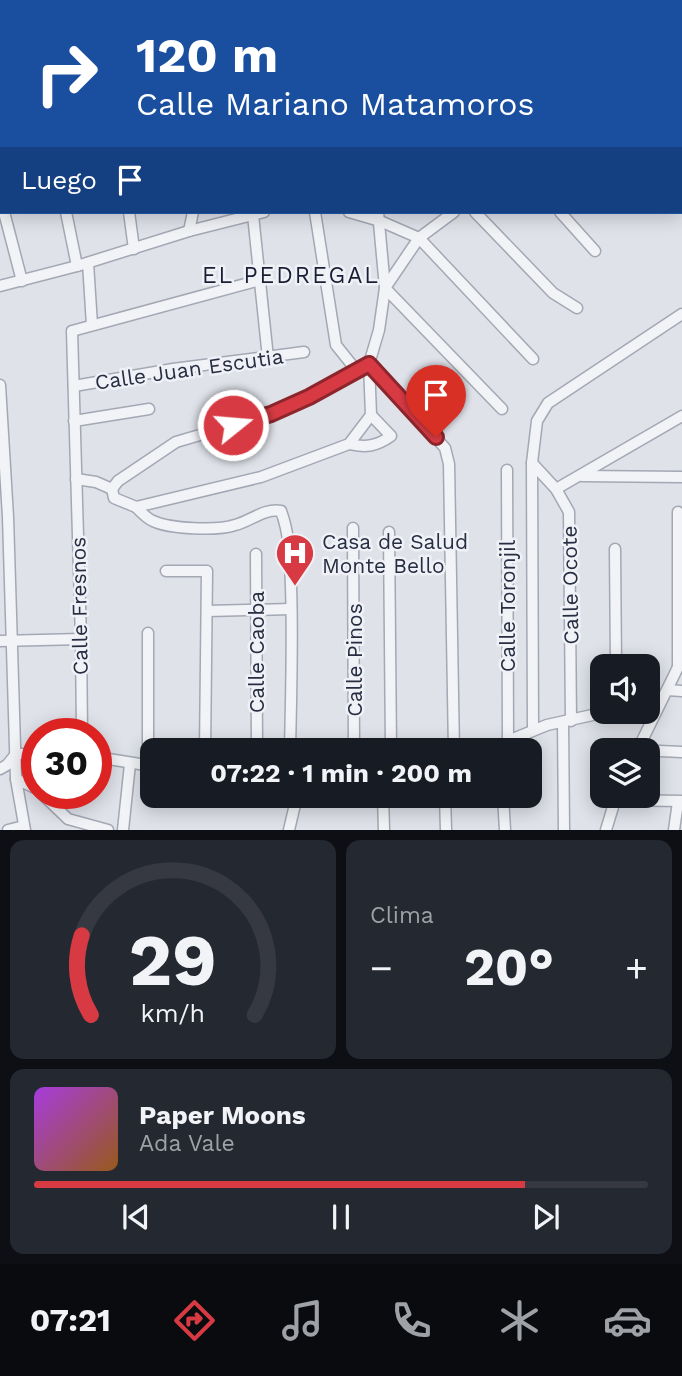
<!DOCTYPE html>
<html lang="es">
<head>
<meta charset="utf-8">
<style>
  :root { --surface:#171b24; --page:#242831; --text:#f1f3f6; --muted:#9ea1a6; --line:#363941; --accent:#d83a43 }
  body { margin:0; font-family:"Work Sans",sans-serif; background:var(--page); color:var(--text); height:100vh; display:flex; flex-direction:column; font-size:26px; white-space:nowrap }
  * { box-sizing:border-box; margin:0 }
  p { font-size:23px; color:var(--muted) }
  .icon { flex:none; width:38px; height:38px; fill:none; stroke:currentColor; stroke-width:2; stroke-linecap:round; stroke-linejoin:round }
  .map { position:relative; height:830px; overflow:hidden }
  .drawer { display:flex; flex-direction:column; gap:10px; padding:10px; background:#0d0f14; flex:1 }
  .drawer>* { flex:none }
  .guide { position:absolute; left:0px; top:0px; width:682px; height:214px; box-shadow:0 4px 18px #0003; background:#1a4fa0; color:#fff; overflow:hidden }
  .tools { position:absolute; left:590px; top:654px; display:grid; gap:14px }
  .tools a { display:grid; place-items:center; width:70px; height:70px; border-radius:14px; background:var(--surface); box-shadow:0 4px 18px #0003; font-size:35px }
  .speed { position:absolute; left:21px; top:718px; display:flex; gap:14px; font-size:35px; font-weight:700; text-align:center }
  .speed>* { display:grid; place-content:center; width:91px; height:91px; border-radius:50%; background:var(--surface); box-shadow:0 4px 18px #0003; line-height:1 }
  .speed .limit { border:10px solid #d22; background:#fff; color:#111 }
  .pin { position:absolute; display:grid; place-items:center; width:60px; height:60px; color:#fff; margin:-72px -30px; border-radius:50% 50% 50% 0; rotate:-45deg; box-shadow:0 0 7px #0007 }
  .pin .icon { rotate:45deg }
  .me { position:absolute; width:77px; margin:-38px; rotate:73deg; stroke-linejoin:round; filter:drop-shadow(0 0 5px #0008) }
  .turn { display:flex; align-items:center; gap:24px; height:147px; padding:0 21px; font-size:32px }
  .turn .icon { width:91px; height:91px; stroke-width:2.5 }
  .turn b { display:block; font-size:49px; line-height:60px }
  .then { display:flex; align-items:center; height:66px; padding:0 21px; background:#0003; gap:14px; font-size:26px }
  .big { font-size:52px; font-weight:700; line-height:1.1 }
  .drawer .widget { flex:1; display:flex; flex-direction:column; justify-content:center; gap:10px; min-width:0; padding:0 24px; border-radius:14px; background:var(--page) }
  .drawer .dial { align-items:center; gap:0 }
  .dial svg { height:182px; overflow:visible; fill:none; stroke:var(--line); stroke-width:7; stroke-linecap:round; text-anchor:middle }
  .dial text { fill:var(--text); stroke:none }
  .song { display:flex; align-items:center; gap:21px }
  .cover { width:84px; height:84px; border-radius:10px; background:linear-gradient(135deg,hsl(280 70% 55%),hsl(30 70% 35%)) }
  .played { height:7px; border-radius:4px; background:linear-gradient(90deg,var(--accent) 80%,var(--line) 80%) }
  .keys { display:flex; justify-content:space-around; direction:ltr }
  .heat { display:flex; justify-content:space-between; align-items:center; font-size:38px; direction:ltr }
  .drawer .tiles { flex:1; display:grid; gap:10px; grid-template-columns:1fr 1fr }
  .widget:last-child { grid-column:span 2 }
  .trip { position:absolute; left:140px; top:738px; width:402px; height:70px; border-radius:14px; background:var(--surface); box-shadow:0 4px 18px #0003; font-weight:700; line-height:70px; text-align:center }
  .tabs { display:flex; height:112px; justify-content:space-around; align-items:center; background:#090b0e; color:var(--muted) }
  .tabs .icon { width:49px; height:49px }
  .tabs .on { color:var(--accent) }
  .tabs b { font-size:32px; color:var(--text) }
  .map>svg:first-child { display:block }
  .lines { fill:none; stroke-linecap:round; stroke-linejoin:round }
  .street-casing { stroke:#a4a8b4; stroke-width:13 }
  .street { stroke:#f2f3f7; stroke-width:10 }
  .route-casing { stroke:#8c262c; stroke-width:18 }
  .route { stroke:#d83a43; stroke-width:12 }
  .labels { text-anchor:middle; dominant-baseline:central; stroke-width:5; stroke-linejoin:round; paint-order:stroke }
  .street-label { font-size:21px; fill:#272e42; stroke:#eff1f7 }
  .poi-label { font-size:21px; fill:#272e42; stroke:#eff1f7; text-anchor:start }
  .neighbourhood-label { font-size:23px; letter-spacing:2px; fill:#191f33; stroke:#eff1f7 }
</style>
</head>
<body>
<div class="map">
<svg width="682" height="830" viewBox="0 0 682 830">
  <rect width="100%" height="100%" fill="#dfe2e9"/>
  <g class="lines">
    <g class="street-casing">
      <g id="street">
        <path d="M 97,0 L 98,2"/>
        <path d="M 165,0 L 165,2"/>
        <path d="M 222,0 L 222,2"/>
        <path d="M 287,0 L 287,2"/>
        <path d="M 326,0 L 327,2"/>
        <path d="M 387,0 L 387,2"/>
        <path d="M 519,0 L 521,2"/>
        <path d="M 577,0 L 590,2"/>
        <path d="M 8,2 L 9,0"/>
        <path d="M 479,2 L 482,0"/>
        <path d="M 566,2 L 570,0"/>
        <path d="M 657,2 L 664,0"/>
        <path d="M 678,2 L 679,0"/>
        <path d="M 0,30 L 2,28"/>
        <path d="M 681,55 L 682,55"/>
        <path d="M 681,115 L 682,115"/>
        <path d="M 0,172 L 2,172"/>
        <path d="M 681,178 L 682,179"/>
        <path d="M 1,200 L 2,203"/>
        <path d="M 4,212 L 22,281"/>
        <path d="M 66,212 L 77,266"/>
        <path d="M 129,212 L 134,249"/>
        <path d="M 315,212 L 336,345 L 356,370"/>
        <path d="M 349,212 L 380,221 L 419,238 L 533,359"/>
        <path d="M 378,212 L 385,288 L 502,409"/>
        <path d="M 475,212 L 553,293 L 577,308"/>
        <path d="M 560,212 L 595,251"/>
        <path d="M 253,215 L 268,358"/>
        <path d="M 189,231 L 193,212"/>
        <path d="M 88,263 L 92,325"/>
        <path d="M 0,286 L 77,266 L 189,231 L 264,212"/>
        <path d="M 369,364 L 445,448 L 449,464 L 454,751"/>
        <path d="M 0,385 L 8,517 L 16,779 L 25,830"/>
        <path d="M 74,386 L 173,369 L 304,352"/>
        <path d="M 74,421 L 149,409"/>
        <path d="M 349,444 C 366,448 377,446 391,436 L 371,415"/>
        <path d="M 532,463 L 556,489 L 569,512 L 571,721"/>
        <path d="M 507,470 L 508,741"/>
        <path d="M 582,476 L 682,477"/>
        <path d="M 76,479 L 96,482 L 112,489"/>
        <path d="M 112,489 L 114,498 L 136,507 L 261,477 L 349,444 L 371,415 L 369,364 L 379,330 L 385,288 L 419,238 L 454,212"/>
        <path d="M 112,489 L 118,481 L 176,442 L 271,414 L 309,397 L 369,364"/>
        <path d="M 556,489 L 682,416"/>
        <path d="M 136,507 C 141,512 146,518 153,521 C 170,529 217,531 235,525 C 251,521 264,508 281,511 C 290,535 290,561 291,587 C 293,641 291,696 290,751"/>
        <path d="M 678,512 L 678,666"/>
        <path d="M 353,528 L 354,751"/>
        <path d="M 389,532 L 391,751"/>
        <path d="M 615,549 L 616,667"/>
        <path d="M 256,554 L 257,751"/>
        <path d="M 166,571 L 207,571 L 205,751"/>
        <path d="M 207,611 L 291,609"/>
        <path d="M 148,633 L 148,766"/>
        <path d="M 0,641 L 81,639"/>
        <path d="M 667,690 L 682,691"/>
        <path d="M 563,722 L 564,830"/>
        <path d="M 533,730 L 532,463 L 537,421 L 548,403 L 682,314"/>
        <path d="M 82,733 L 81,639 L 72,331 L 260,280"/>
        <path d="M 637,750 L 682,752"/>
        <path d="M 495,751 L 508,741 L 547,725 L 606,712"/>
        <path d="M 637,751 L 680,663"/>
        <path d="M 16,754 L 37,754"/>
        <path d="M 96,757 L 152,766"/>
        <path d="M 0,769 L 7,765 L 16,754"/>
        <path d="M 16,779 L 37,789"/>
        <path d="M 41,793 L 68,819 L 108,830"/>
        <path d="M 383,796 L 384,830"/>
        <path d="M 445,796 L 446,830"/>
        <path d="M 503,796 L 505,830"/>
        <path d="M 614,800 L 682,801"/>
        <path d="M 8,830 L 24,826"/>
        <path d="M 123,830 L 130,764"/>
        <path d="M 289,830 L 297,796"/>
        <path d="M 606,830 L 616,797"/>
        <path d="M 674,830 L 678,802"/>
      </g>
    </g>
    <use href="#street" class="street"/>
  </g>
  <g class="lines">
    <g class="route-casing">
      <path id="route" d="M 233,425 L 271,414 L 309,397 L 369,364 L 436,437"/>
    </g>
    <use href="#route" class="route"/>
  </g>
  <defs>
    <g id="hospital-pin" transform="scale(2.0125)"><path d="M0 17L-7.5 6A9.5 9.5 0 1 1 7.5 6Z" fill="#d83a43" stroke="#eff1f7"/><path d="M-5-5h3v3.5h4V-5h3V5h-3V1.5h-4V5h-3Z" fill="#fff"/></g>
  </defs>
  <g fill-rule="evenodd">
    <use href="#hospital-pin" x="295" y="553"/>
  </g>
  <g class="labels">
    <g class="street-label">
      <text transform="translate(189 369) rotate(-8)">Calle Juan Escutia</text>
      <text transform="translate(570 585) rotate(-91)">Calle Ocote</text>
      <text transform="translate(79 606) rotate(-91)">Calle Fresnos</text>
      <text transform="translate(507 606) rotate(-90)">Calle Toronjil</text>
      <text transform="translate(256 652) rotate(-90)">Calle Caoba</text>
      <text transform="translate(354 660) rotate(-90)">Calle Pinos</text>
    </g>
    <g class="poi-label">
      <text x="322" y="541">Casa de Salud<tspan x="322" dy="24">Monte Bello</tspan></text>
    </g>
    <g class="neighbourhood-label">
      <text x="291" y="275">EL PEDREGAL</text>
    </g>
  </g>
</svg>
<div class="tools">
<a><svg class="icon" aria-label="sound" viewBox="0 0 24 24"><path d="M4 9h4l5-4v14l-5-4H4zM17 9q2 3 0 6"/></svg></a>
<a><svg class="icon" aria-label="layers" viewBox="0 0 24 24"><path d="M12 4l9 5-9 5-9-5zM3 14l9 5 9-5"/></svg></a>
</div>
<div class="speed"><div class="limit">30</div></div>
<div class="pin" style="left:436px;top:437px;background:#d93025"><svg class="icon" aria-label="arrive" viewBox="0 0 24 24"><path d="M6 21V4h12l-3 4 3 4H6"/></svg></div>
<svg class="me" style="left:233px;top:425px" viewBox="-20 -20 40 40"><circle r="17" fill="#d83a43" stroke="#fff" stroke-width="3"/><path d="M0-11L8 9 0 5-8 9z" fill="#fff"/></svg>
<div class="trip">07:22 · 1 min · 200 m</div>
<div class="guide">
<div class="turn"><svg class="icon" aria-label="right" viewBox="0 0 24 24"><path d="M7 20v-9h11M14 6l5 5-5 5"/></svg><div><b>120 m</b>Calle Mariano Matamoros</div></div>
<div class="then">Luego<svg class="icon" aria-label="arrive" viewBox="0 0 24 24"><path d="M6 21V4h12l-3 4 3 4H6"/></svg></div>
</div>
</div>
<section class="drawer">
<div class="tiles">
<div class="widget dial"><svg viewBox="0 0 100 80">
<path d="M14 69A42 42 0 1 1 86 69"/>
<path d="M14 69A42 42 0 0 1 10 34" stroke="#d83a43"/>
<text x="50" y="56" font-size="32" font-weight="700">29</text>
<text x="50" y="72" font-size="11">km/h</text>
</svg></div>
<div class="widget"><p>Clima</p>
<div class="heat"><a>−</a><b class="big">20°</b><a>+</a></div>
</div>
<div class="widget">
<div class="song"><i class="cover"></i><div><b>Paper Moons</b><p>Ada Vale</p></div></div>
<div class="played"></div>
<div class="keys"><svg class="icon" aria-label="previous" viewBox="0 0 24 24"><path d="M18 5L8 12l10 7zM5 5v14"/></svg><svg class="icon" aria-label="pause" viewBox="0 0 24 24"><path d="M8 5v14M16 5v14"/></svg><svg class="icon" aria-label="next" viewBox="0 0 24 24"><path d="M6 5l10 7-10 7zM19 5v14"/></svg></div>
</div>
</div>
</section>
<nav class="tabs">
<b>07:21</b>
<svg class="icon on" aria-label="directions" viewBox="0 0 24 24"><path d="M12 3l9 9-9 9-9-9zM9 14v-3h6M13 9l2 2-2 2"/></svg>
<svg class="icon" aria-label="music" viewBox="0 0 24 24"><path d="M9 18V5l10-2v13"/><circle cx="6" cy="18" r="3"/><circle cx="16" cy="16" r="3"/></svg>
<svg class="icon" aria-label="phone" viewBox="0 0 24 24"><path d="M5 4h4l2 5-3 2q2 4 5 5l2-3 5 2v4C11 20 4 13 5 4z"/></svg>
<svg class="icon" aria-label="climate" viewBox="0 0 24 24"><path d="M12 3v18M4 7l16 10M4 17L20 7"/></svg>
<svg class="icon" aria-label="car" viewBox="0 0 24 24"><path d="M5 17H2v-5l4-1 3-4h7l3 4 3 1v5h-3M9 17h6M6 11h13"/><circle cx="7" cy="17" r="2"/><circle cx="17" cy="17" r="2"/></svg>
</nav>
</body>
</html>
